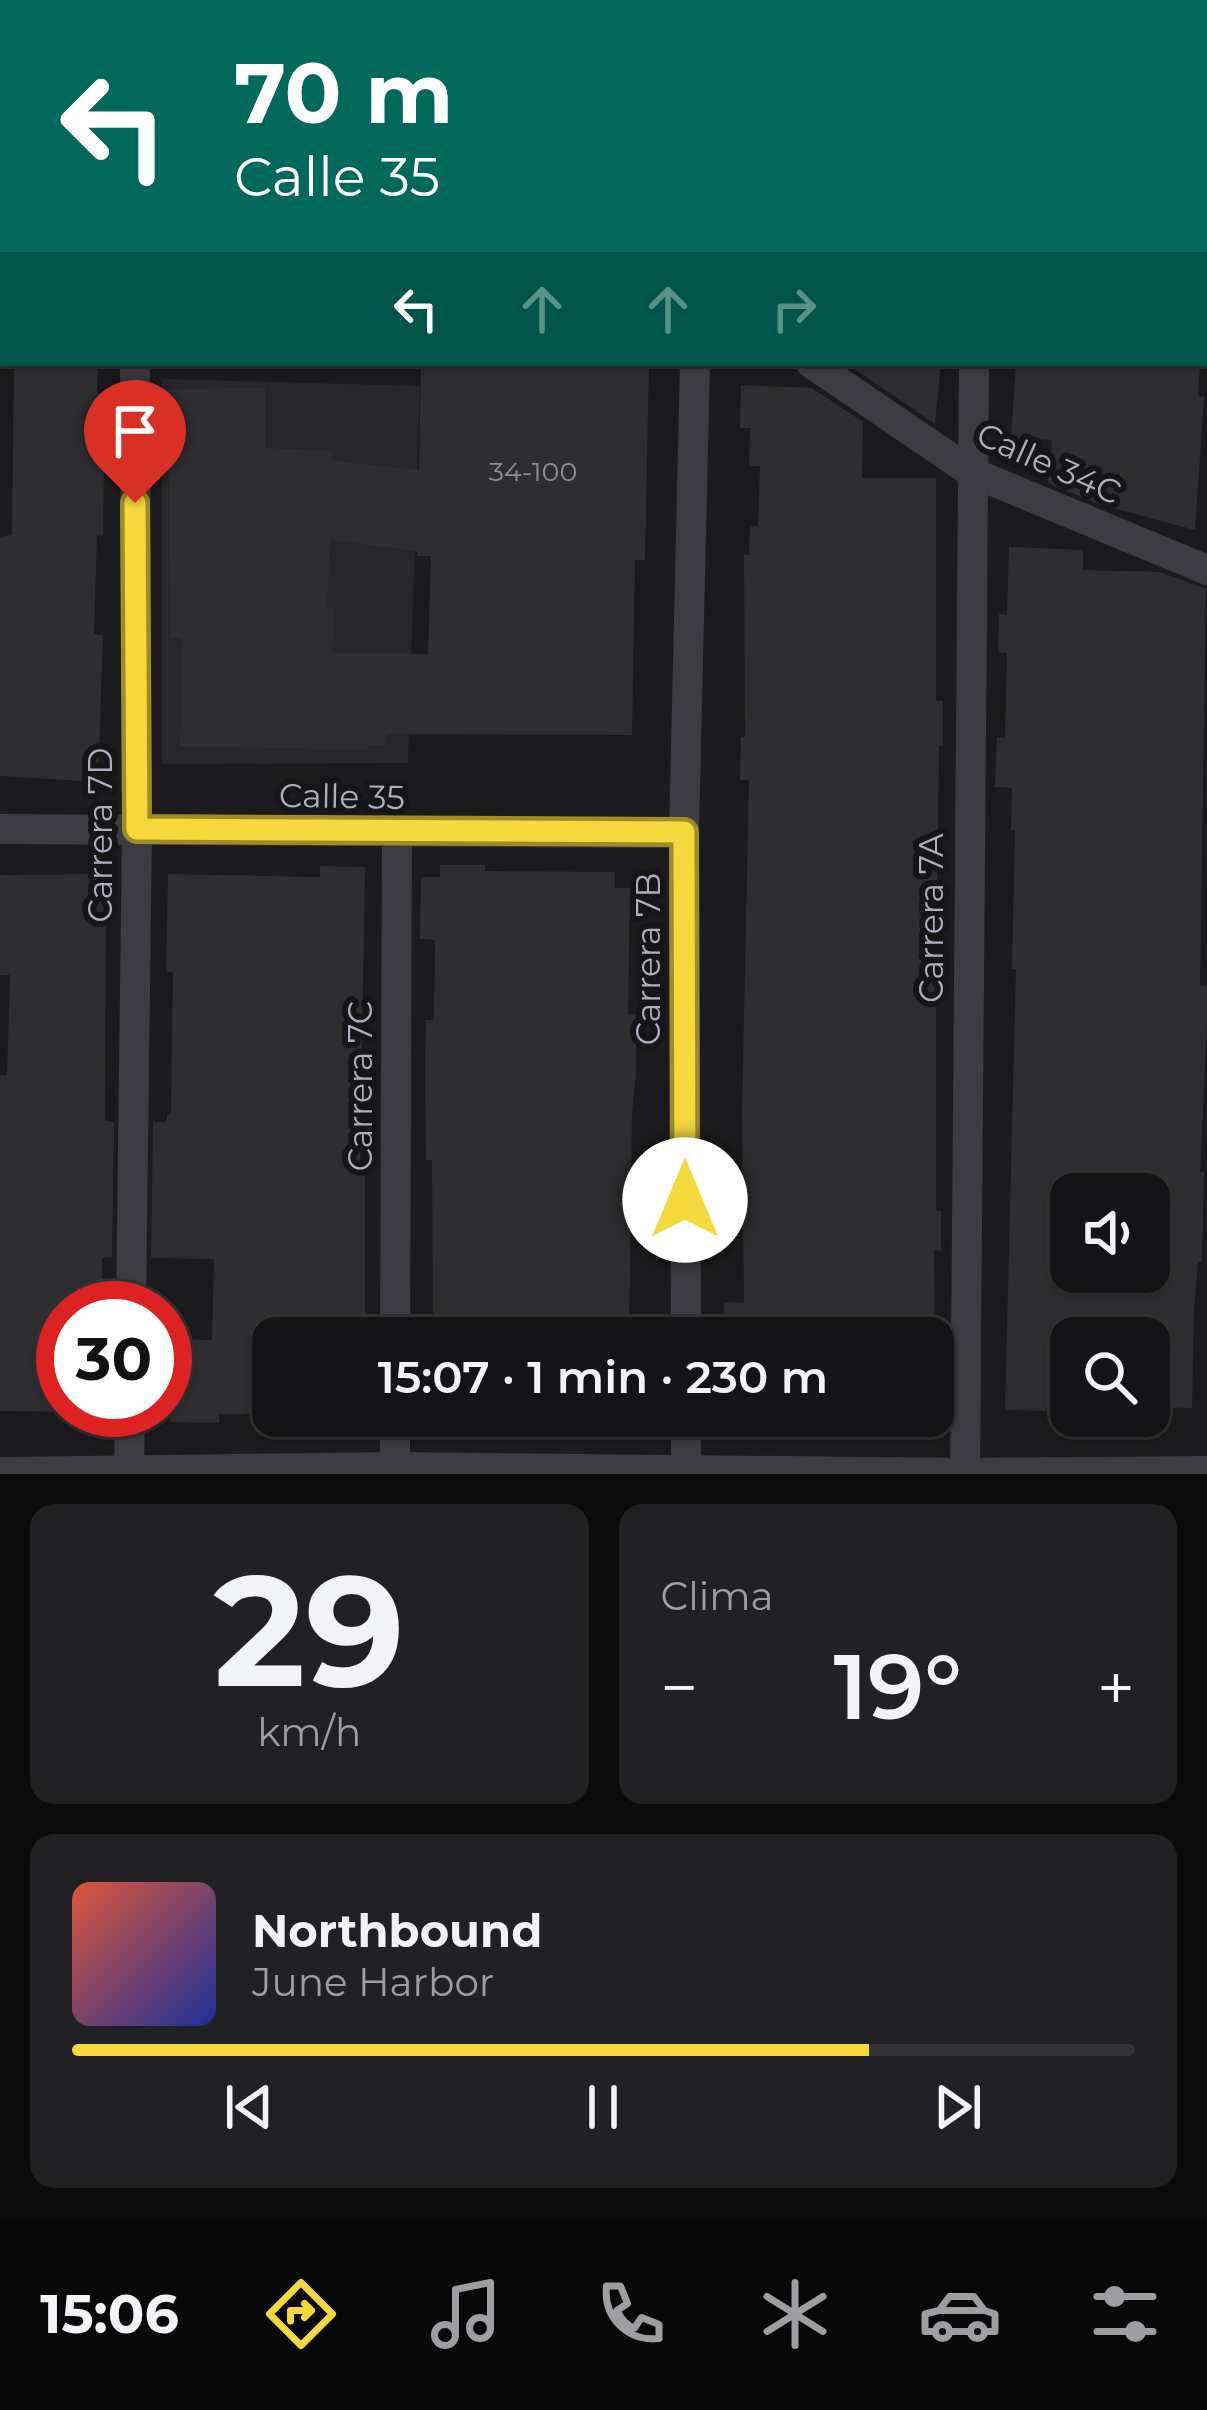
<!DOCTYPE html>
<html lang="es">
<head>
<meta charset="utf-8">
<style>
  :root { --surface:#141416; --page:#212123; --text:#f1f3f6; --muted:#9d9ea1; --line:#333335; --accent:#f4d83c }
  body { margin:0; font-family:Montserrat,sans-serif; background:var(--page); color:var(--text); height:100vh; display:flex; flex-direction:column; font-size:45px; white-space:nowrap }
  * { box-sizing:border-box; margin:0 }
  p { font-size:39px; color:var(--muted) }
  .icon { flex:none; width:66px; height:66px; fill:none; stroke:currentColor; stroke-width:2; stroke-linecap:round; stroke-linejoin:round }
  .map { position:relative; height:1474px; overflow:hidden }
  .details { display:flex; flex-direction:column; gap:30px; padding:30px; background:#0b0b0c; flex:1 }
  .details>* { flex:none }
  .guide { position:absolute; left:0px; top:0px; width:1209px; height:366px; box-shadow:0 3px 9px #0004,0 0 0 3px var(--line); background:#00695c; color:#fff; overflow:hidden }
  .tools { position:absolute; left:1050px; top:1173px; display:grid; gap:24px }
  .tools a { display:grid; place-items:center; width:120px; height:120px; border-radius:24px; background:var(--surface); box-shadow:0 3px 9px #0004,0 0 0 3px var(--line); font-size:60px }
  .speed { position:absolute; left:36px; top:1281px; display:flex; gap:24px; font-size:60px; font-weight:700; text-align:center }
  .speed>* { display:grid; place-content:center; width:156px; height:156px; border-radius:50%; background:var(--surface); box-shadow:0 3px 9px #0004,0 0 0 3px var(--line); line-height:1 }
  .speed .limit { border:18px solid #d22; background:#fff; color:#111 }
  .pin { position:absolute; display:grid; place-items:center; width:102px; height:102px; color:#fff; margin:-123px -51px; border-radius:50% 50% 50% 0; rotate:-45deg; box-shadow:0 0 12px #0007 }
  .pin .icon { rotate:45deg }
  .me { position:absolute; width:132px; margin:-66px; rotate:0deg; stroke-linejoin:round; filter:drop-shadow(0 0 9px #0008) }
  .turn { display:flex; align-items:center; gap:42px; height:252px; padding:0 36px; font-size:54px }
  .turn .icon { width:156px; height:156px; stroke-width:2.5 }
  .turn b { display:block; font-size:84px; line-height:102px }
  .lanes { display:flex; align-items:center; height:114px; padding:0 36px; background:#0003; justify-content:center; gap:60px; direction:ltr }
  .lanes .off { opacity:.35 }
  .big { font-size:90px; font-weight:600; line-height:1.1 }
  .details .card { flex:1; display:flex; flex-direction:column; justify-content:center; gap:18px; min-width:0; padding:0 42px; border-radius:24px; background:var(--page) }
  .details .dial { align-items:center; gap:0 }
  .dial b { font-size:156px; line-height:1 }
  .song { display:flex; align-items:center; gap:36px }
  .cover { width:144px; height:144px; border-radius:18px; background:linear-gradient(135deg,hsl(10 70% 55%),hsl(230 70% 35%)) }
  .played { height:12px; border-radius:6px; background:linear-gradient(90deg,var(--accent) 75%,var(--line) 75%) }
  .keys { display:flex; justify-content:space-around; direction:ltr }
  .heat { display:flex; justify-content:space-between; align-items:center; font-size:66px; direction:ltr }
  .details .tiles { flex:1; display:grid; gap:30px; grid-template-columns:1fr 1fr }
  .card:last-child { grid-column:span 2 }
  .trip { position:absolute; left:252px; top:1317px; width:702px; height:120px; border-radius:24px; background:var(--surface); box-shadow:0 3px 9px #0004,0 0 0 3px var(--line); font-weight:600; line-height:120px; text-align:center }
  .tabs { display:flex; height:192px; justify-content:space-around; align-items:center; background:#080809; color:var(--muted) }
  .tabs .icon { width:84px; height:84px }
  .tabs .selected { color:var(--accent) }
  .tabs b { font-size:54px; color:var(--text) }
  .map>svg:first-child { display:block }
  .built { fill:#27272a }
  .lines { fill:none; stroke-linecap:round; stroke-linejoin:round }
  .stream { stroke:#303742; stroke-width:12 }
  .building { fill:#2e2e31; fill-rule:evenodd }
  .path { stroke:#424249; stroke-width:8; stroke-dasharray:6 9; stroke-linecap:butt }
  .street { stroke:#3c3c42; stroke-width:30 }
  .route-casing { stroke:#9f8c27; stroke-width:30 }
  .route { stroke:#f4d83c; stroke-width:21 }
  .labels { text-anchor:middle; dominant-baseline:central; stroke-width:12; stroke-linejoin:round; paint-order:stroke }
  .number-label { font-size:27px; fill:#8c8e99 }
  .street-label { font-size:33px; fill:#adafbd; stroke:#161618 }
</style>
</head>
<body>
<div class="map">
<svg width="1207" height="1474" viewBox="0 0 1207 1474">
  <rect width="100%" height="100%" fill="#1b1b1d"/>
  <path class="built" d="M 162,379 L 420,386 L 408,763 L 162,764 Z"/>
  <g class="lines">
    <path class="stream" d="M 192,0 L 197,3"/>
  </g>
  <g class="building">
    <path d="M 14,363 L 98,363 L 97,394 L 105,394 L 103,536 L 97,535 L 94,634 L 103,635 L 98,782 L 0,776 L 0,537 L 12,535 Z"/>
    <path d="M 421,363 L 649,363 L 645,560 L 635,560 L 632,735 L 386,734 L 386,746 L 368,745 L 367,750 L 180,746 L 182,638 L 170,638 L 168,389 L 265,388 L 265,448 L 332,451 L 332,461 L 419,470 ZM 330,540 L 417,551 L 417,556 L 431,556 L 428,654 L 332,653 L 334,608 L 327,608 Z"/>
    <path d="M 846,363 L 941,363 L 935,424 Z"/>
    <path d="M 1016,363 L 1200,363 L 1198,396 L 1204,397 L 1195,530 L 1098,504 L 1048,483 L 1052,440 L 1011,438 Z"/>
    <path d="M 741,385 L 812,388 L 863,422 L 862,478 L 936,478 L 936,701 L 943,701 L 943,746 L 939,746 L 936,993 L 936,1211 L 941,1211 L 941,1250 L 934,1251 L 935,1338 L 724,1338 L 724,1302 L 744,1303 L 742,1111 L 749,780 L 740,780 L 741,737 L 745,737 L 744,555 L 749,555 L 750,527 L 758,526 L 760,466 L 749,466 L 750,428 L 740,428 Z"/>
    <path d="M 1009,547 L 1083,550 L 1083,570 L 1160,572 L 1206,589 L 1200,986 L 1207,986 L 1207,1027 L 1200,1172 L 1204,1172 L 1202,1262 L 1198,1262 L 1194,1309 L 1192,1408 L 1149,1407 L 1149,1338 L 1071,1338 L 1071,1405 L 1061,1405 L 1061,1411 L 1005,1410 L 1016,969 L 1012,969 L 1015,830 L 1011,830 L 1012,788 L 995,787 L 997,737 L 1005,738 L 1007,653 L 998,652 L 999,614 L 1007,615 ZM 1071,1194 L 1149,1194 L 1149,1272 L 1071,1272 Z"/>
    <path d="M 440,865 L 485,865 L 485,871 L 615,872 L 615,888 L 630,888 L 628,1014 L 636,1014 L 636,1071 L 632,1113 L 629,1338 L 433,1338 L 432,1160 L 426,1160 L 425,1067 L 426,1020 L 434,1020 L 435,940 L 420,939 L 421,877 L 440,877 Z"/>
    <path d="M 320,866 L 365,867 L 360,1165 L 365,1165 L 365,1338 L 273,1338 L 273,1414 L 219,1414 L 219,1423 L 170,1422 L 172,1339 L 212,1340 L 214,1259 L 151,1258 L 153,1122 L 167,1122 L 167,1115 L 171,1115 L 173,972 L 166,972 L 168,874 L 320,877 Z"/>
    <path d="M 106,874 L 105,1121 L 114,1122 L 112,1257 L 102,1258 L 102,1308 L 63,1308 L 63,1412 L 0,1411 L 0,1075 L 7,1075 L 10,975 L 0,975 L 0,875 Z"/>
  </g>
  <g class="lines">
    <path class="path" d="M 1206,190 L 1207,191"/>
    <g class="street">
      <path d="M 133,0 L 133,3"/>
      <path d="M 341,0 L 355,3"/>
      <path d="M 677,0 L 677,3"/>
      <path d="M 552,3 L 567,0"/>
      <path d="M 981,3 L 981,0"/>
      <path d="M 811,363 L 971,472 L 1207,570"/>
      <path d="M 0,829 L 684,833"/>
      <path d="M 131,1308 L 137,829 L 135,363"/>
      <path d="M 395,1338 L 397,833"/>
      <path d="M 686,1338 L 684,833 L 695,363"/>
      <path d="M 686,1416 L 686,1474"/>
      <path d="M 0,1472 L 395,1467 L 965,1473 L 1207,1471"/>
      <path d="M 129,1474 L 130,1410"/>
      <path d="M 395,1474 L 395,1416"/>
      <path d="M 965,1474 L 974,363"/>
    </g>
  </g>
  <g class="lines">
    <g class="route-casing">
      <path id="route" d="M 135,503 L 137,829 L 684,832 L 685,1200"/>
    </g>
    <use href="#route" class="route"/>
  </g>
  <g class="labels">
    <g class="number-label">
      <text x="533" y="471">34-100</text>
    </g>
    <g class="street-label">
      <text transform="translate(1049 463) rotate(24)">Calle 34C</text>
      <text transform="translate(342 796) rotate(1)">Calle 35</text>
      <text transform="translate(100 835) rotate(-90)">Carrera 7D</text>
      <text transform="translate(931 918) rotate(-90)">Carrera 7A</text>
      <text transform="translate(648 959) rotate(-90)">Carrera 7B</text>
      <text transform="translate(360 1086) rotate(-90)">Carrera 7C</text>
    </g>
  </g>
</svg>
<div class="tools">
<a><svg class="icon" aria-label="sound" viewBox="0 0 24 24"><path d="M4 9h4l5-4v14l-5-4H4zM17 9q2 3 0 6"/></svg></a>
<a><svg class="icon" aria-label="search" viewBox="0 0 24 24"><circle cx="10" cy="10" r="6"/><path d="M15 15l6 6"/></svg></a>
</div>
<div class="speed"><div class="limit">30</div></div>
<div class="pin" style="left:135px;top:503px;background:#d93025"><svg class="icon" aria-label="arrive" viewBox="0 0 24 24"><path d="M6 21V4h12l-3 4 3 4H6"/></svg></div>
<svg class="me" style="left:685px;top:1200px" viewBox="-20 -20 40 40"><circle r="19" fill="#fff"/><path d="M0-13L10 11 0 6-10 11z" fill="#f4d83c"/></svg>
<div class="trip">15:07 · 1 min · 230 m</div>
<div class="guide">
<div class="turn"><svg class="icon" aria-label="left" viewBox="0 0 24 24"><path d="M17 20v-9H6M10 6l-5 5 5 5"/></svg><div><b>70 m</b>Calle 35</div></div>
<div class="lanes"><svg class="icon" aria-label="left" viewBox="0 0 24 24"><path d="M17 20v-9H6M10 6l-5 5 5 5"/></svg><svg class="icon off" aria-label="ahead" viewBox="0 0 24 24"><path d="M12 20V5M6 11l6-6 6 6"/></svg><svg class="icon off" aria-label="ahead" viewBox="0 0 24 24"><path d="M12 20V5M6 11l6-6 6 6"/></svg><svg class="icon off" aria-label="right" viewBox="0 0 24 24"><path d="M7 20v-9h11M14 6l5 5-5 5"/></svg></div>
</div>
</div>
<section class="details">
<div class="tiles">
<div class="card dial"><b>29</b><p>km/h</p></div>
<div class="card"><p>Clima</p>
<div class="heat"><a>−</a><b class="big">19°</b><a>+</a></div>
</div>
<div class="card">
<div class="song"><i class="cover"></i><div><b>Northbound</b><p>June Harbor</p></div></div>
<div class="played"></div>
<div class="keys"><svg class="icon" aria-label="previous" viewBox="0 0 24 24"><path d="M18 5L8 12l10 7zM5 5v14"/></svg><svg class="icon" aria-label="pause" viewBox="0 0 24 24"><path d="M8 5v14M16 5v14"/></svg><svg class="icon" aria-label="next" viewBox="0 0 24 24"><path d="M6 5l10 7-10 7zM19 5v14"/></svg></div>
</div>
</div>
</section>
<nav class="tabs">
<b>15:06</b>
<svg class="icon selected" aria-label="directions" viewBox="0 0 24 24"><path d="M12 3l9 9-9 9-9-9zM9 14v-3h6M13 9l2 2-2 2"/></svg>
<svg class="icon" aria-label="music" viewBox="0 0 24 24"><path d="M9 18V5l10-2v13"/><circle cx="6" cy="18" r="3"/><circle cx="16" cy="16" r="3"/></svg>
<svg class="icon" aria-label="phone" viewBox="0 0 24 24"><path d="M5 4h4l2 5-3 2q2 4 5 5l2-3 5 2v4C11 20 4 13 5 4z"/></svg>
<svg class="icon" aria-label="climate" viewBox="0 0 24 24"><path d="M12 3v18M4 7l16 10M4 17L20 7"/></svg>
<svg class="icon" aria-label="car" viewBox="0 0 24 24"><path d="M5 17H2v-5l4-1 3-4h7l3 4 3 1v5h-3M9 17h6M6 11h13"/><circle cx="7" cy="17" r="2"/><circle cx="17" cy="17" r="2"/></svg>
<svg class="icon" aria-label="filters" viewBox="0 0 24 24"><path d="M4 7h16M4 17h16"/><circle cx="9" cy="7" r="2"/><circle cx="15" cy="17" r="2"/></svg>
</nav>
</body>
</html>
